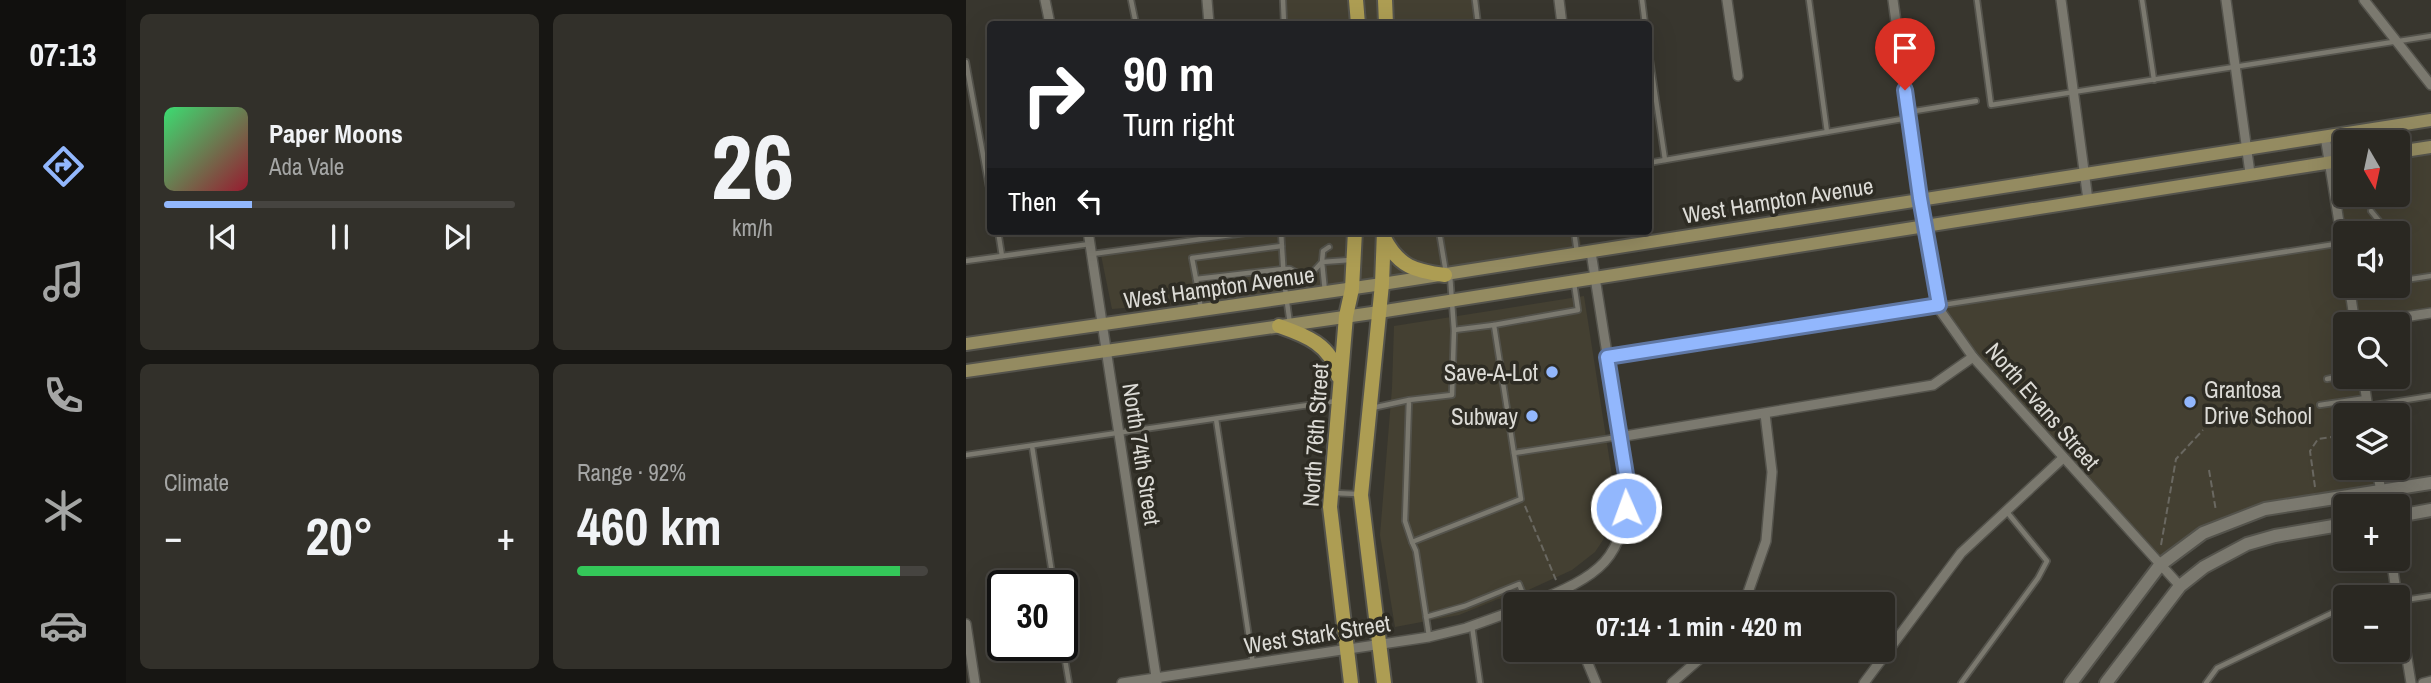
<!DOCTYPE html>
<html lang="en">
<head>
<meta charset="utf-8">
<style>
  :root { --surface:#2a2822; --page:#32302a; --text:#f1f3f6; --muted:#a5a6a5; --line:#464440; --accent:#92b7fd }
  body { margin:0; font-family:"Archivo Narrow",sans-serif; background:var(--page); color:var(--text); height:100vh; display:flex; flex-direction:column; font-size:26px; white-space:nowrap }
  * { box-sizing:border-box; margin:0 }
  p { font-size:23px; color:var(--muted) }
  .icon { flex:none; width:38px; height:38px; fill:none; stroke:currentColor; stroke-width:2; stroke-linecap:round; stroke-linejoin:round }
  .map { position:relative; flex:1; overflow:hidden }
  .details { display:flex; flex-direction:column; gap:14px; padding:14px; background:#171613; width:840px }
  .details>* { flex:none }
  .banner { position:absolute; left:21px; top:21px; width:665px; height:214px; border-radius:7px; box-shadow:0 7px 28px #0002,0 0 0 2px var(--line); background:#202124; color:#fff; overflow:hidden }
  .needle { width:46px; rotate:171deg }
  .buttons { position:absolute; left:1367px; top:130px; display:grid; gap:14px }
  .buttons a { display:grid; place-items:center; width:77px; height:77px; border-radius:7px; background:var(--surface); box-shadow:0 7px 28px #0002,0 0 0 2px var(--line); font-size:35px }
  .speed { position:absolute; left:21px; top:570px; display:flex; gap:14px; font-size:35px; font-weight:700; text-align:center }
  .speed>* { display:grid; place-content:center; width:91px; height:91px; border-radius:50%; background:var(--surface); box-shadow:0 7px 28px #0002,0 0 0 2px var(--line); line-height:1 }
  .speed .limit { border:4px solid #111; border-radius:10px; background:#fff; color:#111 }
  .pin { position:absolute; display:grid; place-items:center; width:60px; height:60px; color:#fff; margin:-72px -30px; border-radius:50% 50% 50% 0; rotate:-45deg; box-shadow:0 0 7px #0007 }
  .pin .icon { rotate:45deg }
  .me { position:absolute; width:77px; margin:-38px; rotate:358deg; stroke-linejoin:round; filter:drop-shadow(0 0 5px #0008) }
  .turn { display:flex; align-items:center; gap:24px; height:147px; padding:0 21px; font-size:32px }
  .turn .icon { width:91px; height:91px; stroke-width:2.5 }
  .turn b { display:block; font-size:49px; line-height:60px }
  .then { display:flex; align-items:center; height:66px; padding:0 21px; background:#0003; gap:14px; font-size:26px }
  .big { font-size:52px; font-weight:700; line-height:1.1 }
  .details .card { flex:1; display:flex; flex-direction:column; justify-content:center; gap:10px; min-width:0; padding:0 24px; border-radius:10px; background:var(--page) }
  .details .dial { align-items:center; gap:0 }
  .dial b { font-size:91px; line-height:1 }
  .song { display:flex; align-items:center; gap:21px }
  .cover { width:84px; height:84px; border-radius:10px; background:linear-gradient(135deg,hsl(140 70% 55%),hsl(350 70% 35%)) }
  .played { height:7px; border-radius:4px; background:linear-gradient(90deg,var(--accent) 25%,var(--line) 25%) }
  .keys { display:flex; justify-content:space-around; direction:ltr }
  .heat { display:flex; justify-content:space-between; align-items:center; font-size:38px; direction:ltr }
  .charge { height:10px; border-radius:5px; background:linear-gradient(90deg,#34c759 92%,var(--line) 0) }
  .details .tiles { flex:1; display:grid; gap:14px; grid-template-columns:repeat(2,1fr) }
  .trip { position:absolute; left:537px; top:592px; width:392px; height:70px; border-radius:7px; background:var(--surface); box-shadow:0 7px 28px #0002,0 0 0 2px var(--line); font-weight:700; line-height:70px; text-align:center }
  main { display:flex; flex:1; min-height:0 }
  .tab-bar { display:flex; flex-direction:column; width:126px; justify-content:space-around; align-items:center; background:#11100e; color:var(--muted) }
  .tab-bar .icon { width:49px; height:49px }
  .tab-bar .active { color:var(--accent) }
  .tab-bar b { font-size:32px; color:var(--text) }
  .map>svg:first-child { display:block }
  .built { fill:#444032; fill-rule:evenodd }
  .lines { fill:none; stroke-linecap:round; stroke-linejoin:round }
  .service-casing { stroke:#54534c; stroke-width:8 }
  .minor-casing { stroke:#54534c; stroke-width:12 }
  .tertiary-casing { stroke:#54534c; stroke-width:16 }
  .secondary-casing { stroke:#54534c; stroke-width:16 }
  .primary-casing { stroke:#54534c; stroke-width:18 }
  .path { stroke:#6a6861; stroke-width:2; stroke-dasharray:7 3.5; stroke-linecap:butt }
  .service { stroke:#7b796f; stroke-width:4.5 }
  .minor { stroke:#7b796f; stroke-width:9 }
  .tertiary { stroke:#7b796f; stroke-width:12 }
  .secondary { stroke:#948b61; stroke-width:12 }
  .primary { stroke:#ad9d53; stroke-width:14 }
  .route-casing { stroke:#5f77a4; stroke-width:18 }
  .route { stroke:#92b7fd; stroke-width:12 }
  .poi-dot { fill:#92b7fd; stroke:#2e2c24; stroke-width:2.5 }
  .labels { text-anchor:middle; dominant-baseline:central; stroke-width:7; stroke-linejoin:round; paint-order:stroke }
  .street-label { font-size:23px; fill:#dcdbd6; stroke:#2e2c24 }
  .poi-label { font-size:23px; fill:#dcdbd6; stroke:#2e2c24; text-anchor:end }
</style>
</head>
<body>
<main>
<nav class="tab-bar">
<b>07:13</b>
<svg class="icon active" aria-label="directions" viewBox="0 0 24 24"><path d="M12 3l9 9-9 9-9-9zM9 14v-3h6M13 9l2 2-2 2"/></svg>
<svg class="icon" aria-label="music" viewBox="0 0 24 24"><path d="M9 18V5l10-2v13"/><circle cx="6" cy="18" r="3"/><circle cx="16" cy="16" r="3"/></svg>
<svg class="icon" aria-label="phone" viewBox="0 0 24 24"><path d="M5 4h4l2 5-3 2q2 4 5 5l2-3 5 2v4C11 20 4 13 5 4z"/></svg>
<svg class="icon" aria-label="climate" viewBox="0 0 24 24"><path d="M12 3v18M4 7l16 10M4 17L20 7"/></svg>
<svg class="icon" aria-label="car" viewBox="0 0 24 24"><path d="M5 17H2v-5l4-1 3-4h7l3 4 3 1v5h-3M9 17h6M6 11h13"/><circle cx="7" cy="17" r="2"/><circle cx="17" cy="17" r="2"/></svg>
</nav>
<section class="details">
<div class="tiles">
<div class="card">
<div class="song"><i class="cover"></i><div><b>Paper Moons</b><p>Ada Vale</p></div></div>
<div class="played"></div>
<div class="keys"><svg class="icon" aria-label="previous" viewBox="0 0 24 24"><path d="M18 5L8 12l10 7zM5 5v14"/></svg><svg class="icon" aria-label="pause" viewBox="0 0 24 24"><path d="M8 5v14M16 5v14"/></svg><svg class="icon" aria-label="next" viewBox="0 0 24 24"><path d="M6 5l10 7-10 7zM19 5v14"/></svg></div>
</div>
<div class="card dial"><b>26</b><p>km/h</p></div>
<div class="card"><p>Climate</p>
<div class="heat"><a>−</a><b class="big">20°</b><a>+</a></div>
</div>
<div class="card"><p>Range · 92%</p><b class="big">460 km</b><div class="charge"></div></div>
</div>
</section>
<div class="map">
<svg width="1465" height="683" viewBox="0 0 1465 683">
  <rect width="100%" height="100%" fill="#38362e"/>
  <g class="built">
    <path d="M 316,0 L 509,0 L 512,24 L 318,24 Z"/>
    <path d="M 1465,147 L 1465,313 L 1379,324 L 1379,376 L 1397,376 L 1403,415 L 1379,415 L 1379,467 L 1411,467 L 1414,491 L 1268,519 L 1194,565 L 1007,357 L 973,305 L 1376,243 L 1363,162 L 1379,160 L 1379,194 L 1432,194 L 1432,152 ZM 1379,233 L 1432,233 L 1432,285 L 1379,285 Z"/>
    <path d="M 293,231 L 613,231 L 616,253 L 386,289 L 146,309 L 135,255 Z"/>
    <path d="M 618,296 L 649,495 L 649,507 L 637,540 L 629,552 L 606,570 L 549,596 L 532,599 L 493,615 L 429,627 L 414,535 L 426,388 L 428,326 Z"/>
  </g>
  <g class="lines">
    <g class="service-casing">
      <g id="service">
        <path d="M 165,0 L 170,24"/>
        <path d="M 317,0 L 318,24"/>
        <path d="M 509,0 L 512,24"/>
        <path d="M 676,0 L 679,24"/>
        <path d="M 843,0 L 861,132"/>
        <path d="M 1011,0 L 1025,105 L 1465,36"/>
        <path d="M 1176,0 L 1188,80"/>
        <path d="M 682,46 L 699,160"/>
        <path d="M 0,62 L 24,193"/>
        <path d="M 943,112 L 1010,101"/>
        <path d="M 682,163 L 942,118"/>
        <path d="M 1405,211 L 1418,227 L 1419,233"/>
        <path d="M 32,231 L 36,256"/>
        <path d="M 315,231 L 318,281 L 324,324"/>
        <path d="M 473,231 L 480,273"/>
        <path d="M 608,231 L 611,253"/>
        <path d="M 126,254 L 294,231"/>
        <path d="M 0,261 L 124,244"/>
        <path d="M 346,273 L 356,262 L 357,251 L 363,247"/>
        <path d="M 484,275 L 488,330 L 486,395 L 443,400 L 439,521 L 446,542 L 555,499 L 528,325 L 612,310 L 608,283"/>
        <path d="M 230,279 L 226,258 L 316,246"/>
        <path d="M 1432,281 L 1465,276"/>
        <path d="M 359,292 L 356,262 L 384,260"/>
        <path d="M 235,309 L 230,279 L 317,269 L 324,269 L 333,274"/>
        <path d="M 488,330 L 528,325"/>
        <path d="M 641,357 L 1376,243"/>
        <path d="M 1361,379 L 1379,375"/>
        <path d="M 1354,405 L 1400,398"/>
        <path d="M 1402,406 L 1465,396"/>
        <path d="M 406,408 L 443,400"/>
        <path d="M 250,419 L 287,664"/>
        <path d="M 66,446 L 88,586"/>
        <path d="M 548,453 L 652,437"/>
        <path d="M 0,455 L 370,401"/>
        <path d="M 368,493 L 391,494"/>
        <path d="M 446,542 L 450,551 L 463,636"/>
        <path d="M 1432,601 L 1465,596"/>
        <path d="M 460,617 L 499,606 L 553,584 L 561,604"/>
        <path d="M 506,626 L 514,683"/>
        <path d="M 96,642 L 103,683"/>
        <path d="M 995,683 L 1072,578 L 1081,561 L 1041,512"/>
        <path d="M 1240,683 L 1251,668 L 1370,611 L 1379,609"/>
      </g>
    </g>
    <g class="minor-casing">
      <g id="minor">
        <path d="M 79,0 L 84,24"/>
        <path d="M 241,0 L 243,24"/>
        <path d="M 593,0 L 596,24"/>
        <path d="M 761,0 L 772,76"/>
        <path d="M 927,0 L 954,198 L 973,309 L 1007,357 L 1214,586"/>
        <path d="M 1095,0 L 1122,200"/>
        <path d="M 1260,0 L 1284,173"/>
        <path d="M 1398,0 L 1465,85"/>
        <path d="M 1359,136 L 1379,259"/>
        <path d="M 122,231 L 191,683"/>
        <path d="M 1383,285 L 1389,324"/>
        <path d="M 1392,324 L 1465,313"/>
        <path d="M 1397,376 L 1403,415"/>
        <path d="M 653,437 L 967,385 L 1007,357"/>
        <path d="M 1411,467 L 1417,506"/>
        <path d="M 1425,558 L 1431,597"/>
        <path d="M 591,593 L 596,604"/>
        <path d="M 1432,603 L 1445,683"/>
        <path d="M 564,604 C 634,575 660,562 661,481 L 625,252"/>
        <path d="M 778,604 L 800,541 L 806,472 L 799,414"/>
        <path d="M 0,624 L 9,683"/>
        <path d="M 616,649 L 630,683"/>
        <path d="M 156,683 L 463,637 L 500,628 L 550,610"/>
        <path d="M 706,683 L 745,649"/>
        <path d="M 898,683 L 995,553 L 1097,458"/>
        <path d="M 1457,683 L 1465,681"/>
      </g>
    </g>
    <g class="tertiary-casing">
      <g id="tertiary">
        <path d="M 1432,516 L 1465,510"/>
        <path d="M 1105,683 L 1194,565 L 1237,533 L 1299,509 L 1465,483"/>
        <path d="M 1140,683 L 1214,586 L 1238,567 L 1281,544 L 1309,536 L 1379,524"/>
      </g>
    </g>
    <g class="secondary-casing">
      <g id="secondary">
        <path d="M 1432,152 L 1465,147"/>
        <path d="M 0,344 L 416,284 L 1465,120"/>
        <path d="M 0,371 L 413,312 L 1379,160"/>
      </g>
    </g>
    <g class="primary-casing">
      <g id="primary">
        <path d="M 390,0 L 392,24"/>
        <path d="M 419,0 L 420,24"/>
        <path d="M 418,238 C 433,267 449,271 479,275"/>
        <path d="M 313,326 C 339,335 366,345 372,376"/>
        <path d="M 385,683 L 364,507 L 380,316 L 386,289 L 389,231"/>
        <path d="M 418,683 L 395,495 L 416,284 L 418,231"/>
      </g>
    </g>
    <g class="path">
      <path d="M 1243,470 L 1250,511"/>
      <path d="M 1349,487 L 1344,451 L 1352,439 L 1379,435"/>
      <path d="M 559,506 L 590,580"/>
      <path d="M 1195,545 L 1210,459 L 1237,430"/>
    </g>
    <use href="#service" class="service"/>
    <use href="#minor" class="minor"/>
    <use href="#tertiary" class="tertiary"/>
    <use href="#secondary" class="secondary"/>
    <use href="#primary" class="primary"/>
  </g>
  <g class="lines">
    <g class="route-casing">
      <path id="route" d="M 660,508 L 661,481 L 641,357 L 973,305 L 954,198 L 939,90"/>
    </g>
    <use href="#route" class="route"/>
  </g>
  <g class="poi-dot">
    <circle cx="586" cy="372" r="7"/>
    <circle cx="1224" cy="402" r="7"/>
    <circle cx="566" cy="416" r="7"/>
  </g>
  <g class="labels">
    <g class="street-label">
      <text transform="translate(812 200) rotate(-9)">West Hampton Avenue</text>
      <text transform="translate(253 287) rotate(-8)">West Hampton Avenue</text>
      <text transform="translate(1077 406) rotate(49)">North Evans Street</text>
      <text transform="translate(349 435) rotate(-86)">North 76th Street</text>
      <text transform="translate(176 454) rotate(81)">North 74th Street</text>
      <text transform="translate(351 634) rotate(-9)">West Stark Street</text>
    </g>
    <g class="poi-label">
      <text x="572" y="372">Save-A-Lot</text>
      <text x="1238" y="389" text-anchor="start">Grantosa<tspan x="1238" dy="26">Drive School</tspan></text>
      <text x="552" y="416">Subway</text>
    </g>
  </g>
</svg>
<div class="buttons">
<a><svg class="needle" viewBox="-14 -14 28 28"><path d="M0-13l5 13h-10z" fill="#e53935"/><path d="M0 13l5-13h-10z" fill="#a5a6a5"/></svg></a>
<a><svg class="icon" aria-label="sound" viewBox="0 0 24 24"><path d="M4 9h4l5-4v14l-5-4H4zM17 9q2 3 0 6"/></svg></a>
<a><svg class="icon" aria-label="search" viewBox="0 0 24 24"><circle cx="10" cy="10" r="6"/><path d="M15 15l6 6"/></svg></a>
<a><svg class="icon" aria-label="layers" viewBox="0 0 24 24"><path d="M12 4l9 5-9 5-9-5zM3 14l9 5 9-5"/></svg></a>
<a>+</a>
<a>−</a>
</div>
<div class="speed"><div class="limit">30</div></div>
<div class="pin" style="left:939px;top:90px;background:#d93025"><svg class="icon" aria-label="arrive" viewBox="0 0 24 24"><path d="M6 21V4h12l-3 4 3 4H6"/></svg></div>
<svg class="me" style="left:660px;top:508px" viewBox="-20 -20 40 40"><circle r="17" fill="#92b7fd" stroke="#fff" stroke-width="3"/><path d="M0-11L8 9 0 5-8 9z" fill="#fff"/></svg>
<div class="trip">07:14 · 1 min · 420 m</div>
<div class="banner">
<div class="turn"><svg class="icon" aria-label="right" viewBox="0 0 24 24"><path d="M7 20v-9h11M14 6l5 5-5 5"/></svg><div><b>90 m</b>Turn right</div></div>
<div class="then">Then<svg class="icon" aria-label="left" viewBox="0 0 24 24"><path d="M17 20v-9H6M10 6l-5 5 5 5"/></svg></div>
</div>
</div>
</main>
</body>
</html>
